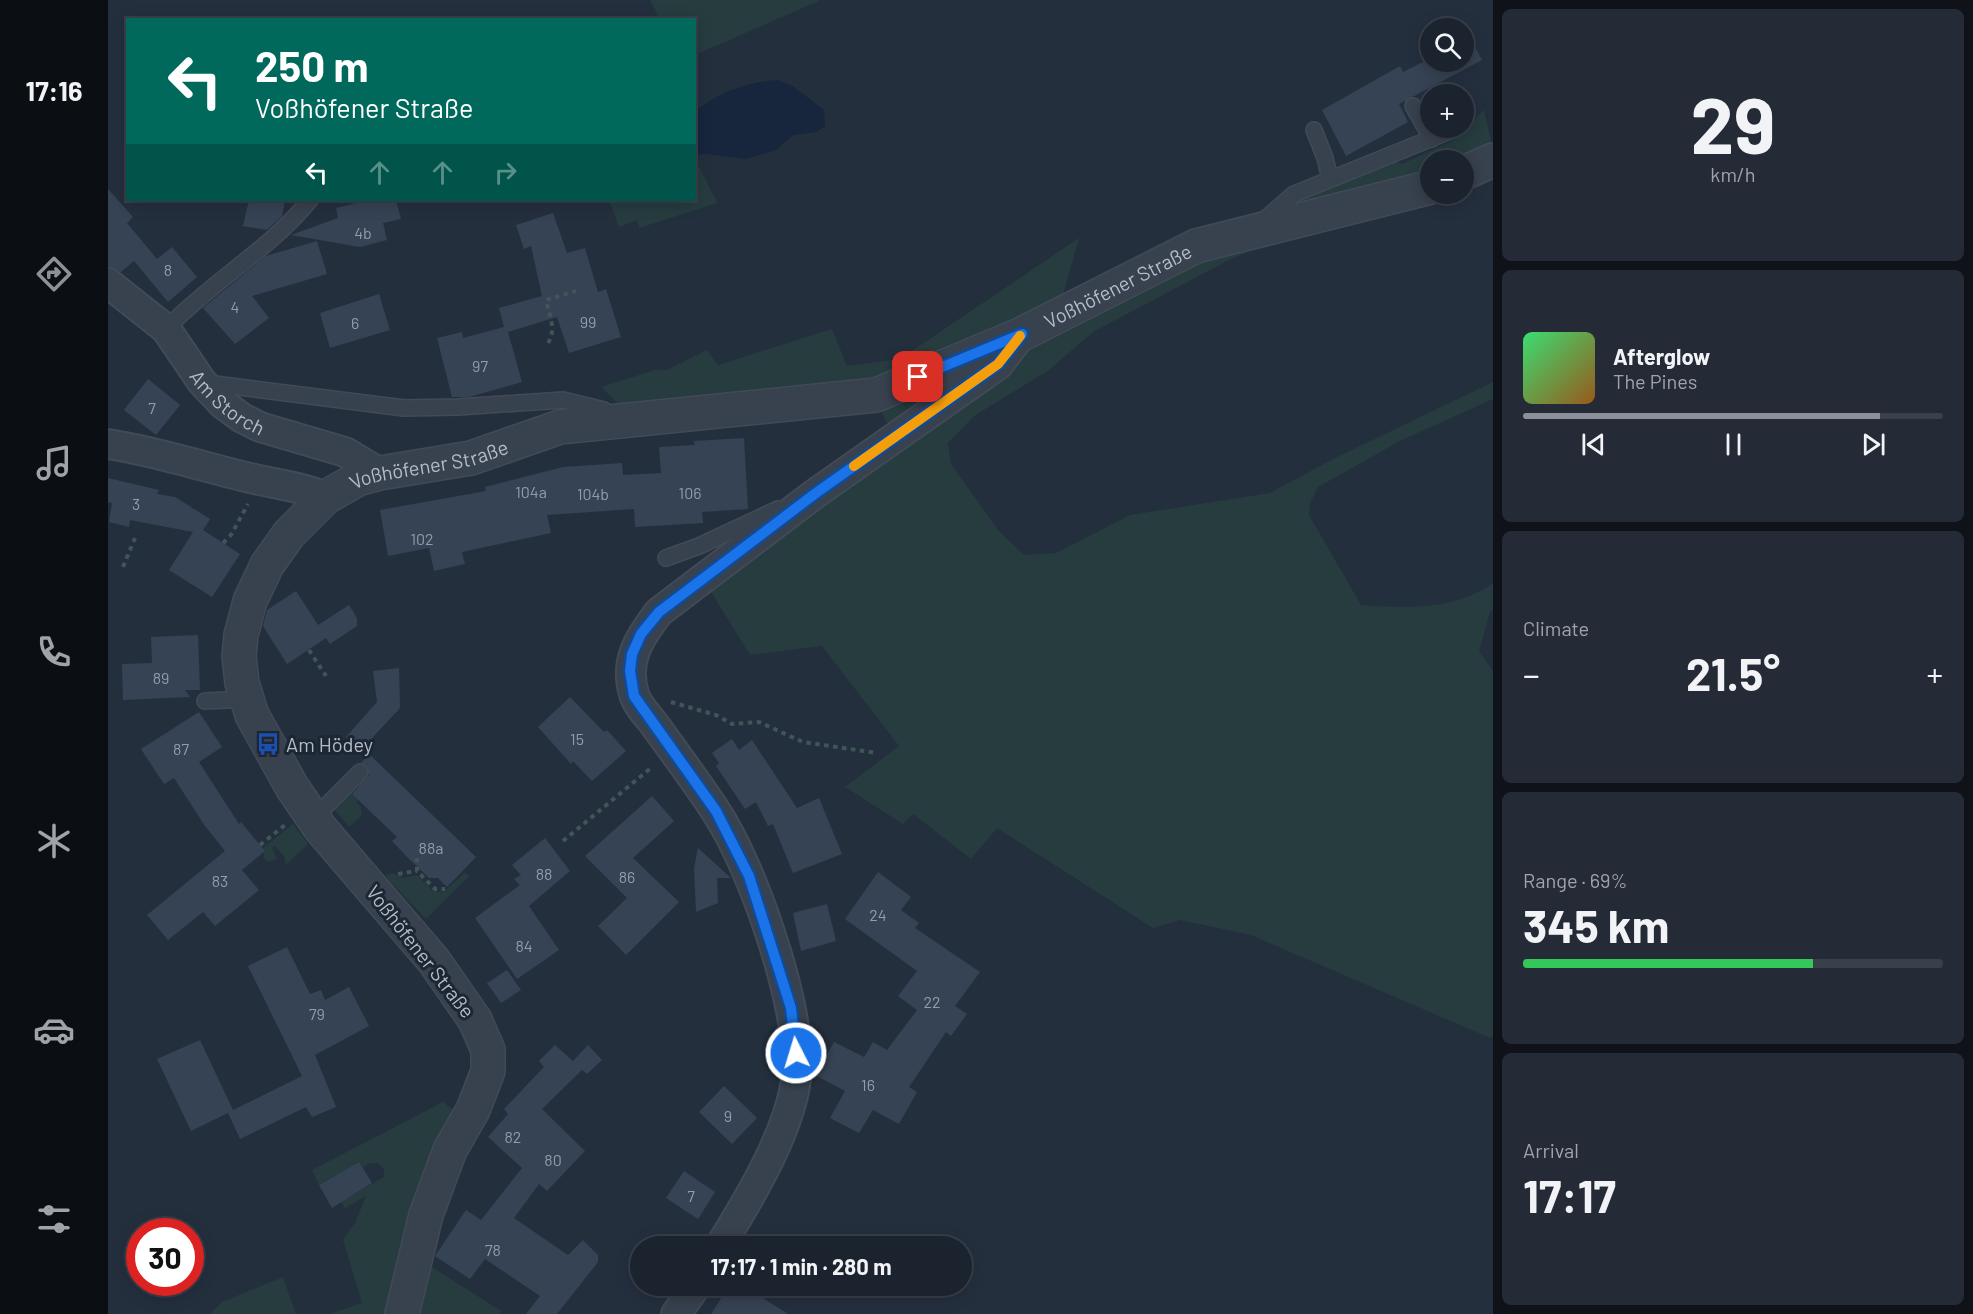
<!DOCTYPE html>
<html lang="en">
<head>
<meta charset="utf-8">
<style>
  :root { --surface:#1b232e; --page:#242b36; --text:#f1f3f6; --muted:#a0a4aa; --line:#39404a; --accent:#8c9099 }
  body { margin:0; font-family:Barlow,sans-serif; background:var(--page); color:var(--text); height:100vh; display:flex; flex-direction:column; font-size:22px; white-space:nowrap }
  * { box-sizing:border-box; margin:0 }
  p { font-size:20px; color:var(--muted) }
  .icon { flex:none; width:33px; height:33px; fill:none; stroke:currentColor; stroke-width:2; stroke-linecap:round; stroke-linejoin:round }
  .map { position:relative; flex:1; overflow:hidden }
  .panel { display:flex; flex-direction:column; gap:9px; padding:9px; background:#0f1319; width:480px }
  .panel>* { flex:none }
  .top-card { position:absolute; left:18px; top:18px; width:570px; height:183px; border-radius:0px; box-shadow:0 3px 15px #0003,0 0 0 2px var(--line); background:#00695c; color:#fff; overflow:hidden }
  .buttons { position:absolute; left:1312px; top:18px; display:grid; gap:12px }
  .buttons a { display:grid; place-items:center; width:54px; height:54px; border-radius:50%; background:var(--surface); box-shadow:0 3px 15px #0003,0 0 0 2px var(--line); font-size:30px }
  .speed { position:absolute; left:18px; top:1218px; display:flex; gap:12px; font-size:30px; font-weight:700; text-align:center }
  .speed>* { display:grid; place-content:center; width:78px; height:78px; border-radius:50%; background:var(--surface); box-shadow:0 3px 15px #0003,0 0 0 2px var(--line); line-height:1 }
  .speed .limit { border:9px solid #d22; background:#fff; color:#111 }
  .pin { position:absolute; display:grid; place-items:center; width:51px; height:51px; color:#fff; margin:-26px; border-radius:12px; box-shadow:0 3px 9px #0006 }
  .me { position:absolute; width:66px; margin:-33px; rotate:355deg; stroke-linejoin:round; filter:drop-shadow(0 0 4px #0008) }
  .turn { display:flex; align-items:center; gap:21px; height:126px; padding:0 30px; font-size:27px }
  .turn .icon { width:78px; height:78px; stroke-width:2.5 }
  .turn b { display:block; font-size:42px; line-height:51px }
  .lanes { display:flex; align-items:center; height:57px; padding:0 30px; background:#0003; justify-content:center; gap:30px; direction:ltr }
  .lanes .off { opacity:.35 }
  .big { font-size:45px; font-weight:700; line-height:1.1 }
  .panel .tile { flex:1; display:flex; flex-direction:column; justify-content:center; gap:9px; min-width:0; padding:0 21px; border-radius:9px; background:var(--page) }
  .panel .dial { align-items:center; gap:0 }
  .dial b { font-size:78px; line-height:1 }
  .song { display:flex; align-items:center; gap:18px }
  .cover { width:72px; height:72px; border-radius:9px; background:linear-gradient(135deg,hsl(140 70% 55%),hsl(30 70% 35%)) }
  .played { height:6px; border-radius:3px; background:linear-gradient(90deg,var(--accent) 85%,var(--line) 85%) }
  .keys { display:flex; justify-content:space-around; direction:ltr }
  .heat { display:flex; justify-content:space-between; align-items:center; font-size:33px; direction:ltr }
  .charge { height:9px; border-radius:4px; background:linear-gradient(90deg,#34c759 69%,var(--line) 0) }
  .trip { position:absolute; left:522px; top:1236px; width:342px; height:60px; border-radius:30px; background:var(--surface); box-shadow:0 3px 15px #0003,0 0 0 2px var(--line); font-weight:700; line-height:60px; text-align:center }
  main { display:flex; flex:1; min-height:0 }
  .tabs { display:flex; flex-direction:column; width:108px; justify-content:space-around; align-items:center; background:#0b0e12; color:var(--muted) }
  .tabs .icon { width:42px; height:42px }
  .tabs .selected { color:var(--accent) }
  .tabs b { font-size:27px; color:var(--text) }
  .map>svg:first-child { display:block }
  .green { fill:#263c3f }
  .water { fill:#17263c }
  .building { fill:#364354 }
  .lines { fill:none; stroke-linecap:round; stroke-linejoin:round }
  .service-casing { stroke:#414a57; stroke-width:18 }
  .minor-casing { stroke:#414a57; stroke-width:32 }
  .tertiary-casing { stroke:#414a57; stroke-width:36 }
  .path { stroke:#3f5557; stroke-width:4; stroke-dasharray:4.5 4.5; stroke-linecap:butt }
  .service { stroke:#38414e; stroke-width:15 }
  .minor { stroke:#38414e; stroke-width:28 }
  .tertiary { stroke:#38414e; stroke-width:33 }
  .route-casing { stroke:#114b97; stroke-width:15 }
  .route { stroke:#1a73e8; stroke-width:10 }
  .slow { stroke:#f59e0b; stroke-width:10 }
  .labels { text-anchor:middle; dominant-baseline:central; stroke-width:6; stroke-linejoin:round; paint-order:stroke }
  .number-label { font-size:16px; fill:#929caa }
  .street-label { font-size:20px; fill:#b4bcc9; stroke:#1d2633 }
  .poi-label { font-size:20px; fill:#b4bcc9; stroke:#1d2633; text-anchor:start }
</style>
</head>
<body>
<main>
<nav class="tabs">
<b>17:16</b>
<svg class="icon selected" aria-label="directions" viewBox="0 0 24 24"><path d="M12 3l9 9-9 9-9-9zM9 14v-3h6M13 9l2 2-2 2"/></svg>
<svg class="icon" aria-label="music" viewBox="0 0 24 24"><path d="M9 18V5l10-2v13"/><circle cx="6" cy="18" r="3"/><circle cx="16" cy="16" r="3"/></svg>
<svg class="icon" aria-label="phone" viewBox="0 0 24 24"><path d="M5 4h4l2 5-3 2q2 4 5 5l2-3 5 2v4C11 20 4 13 5 4z"/></svg>
<svg class="icon" aria-label="climate" viewBox="0 0 24 24"><path d="M12 3v18M4 7l16 10M4 17L20 7"/></svg>
<svg class="icon" aria-label="car" viewBox="0 0 24 24"><path d="M5 17H2v-5l4-1 3-4h7l3 4 3 1v5h-3M9 17h6M6 11h13"/><circle cx="7" cy="17" r="2"/><circle cx="17" cy="17" r="2"/></svg>
<svg class="icon" aria-label="filters" viewBox="0 0 24 24"><path d="M4 7h16M4 17h16"/><circle cx="9" cy="7" r="2"/><circle cx="15" cy="17" r="2"/></svg>
</nav>
<div class="map">
<svg width="1385" height="1314" viewBox="0 0 1385 1314">
  <rect width="100%" height="100%" fill="#242f3e"/>
  <g class="green">
    <path d="M 542,0 L 710,0 L 711,1 L 587,55 L 586,20 L 537,19 L 550,16 Z"/>
    <path d="M 1376,110 L 1385,148 L 1353,160 L 1323,160 L 1323,175 L 1194,204 L 1195,199 L 1286,161 L 1294,164 L 1346,140 Z"/>
    <path d="M 591,166 L 609,203 L 531,228 L 529,220 L 511,227 L 501,200 L 586,200 L 587,167 Z"/>
    <path d="M 971,238 L 952,305 L 762,390 L 516,409 L 493,387 L 547,370 L 559,370 L 599,350 L 610,365 L 724,329 L 739,366 L 792,359 Z"/>
    <path d="M 1163,242 L 1121,260 L 985,332 L 941,370 L 866,416 L 840,443 L 843,464 L 891,531 L 916,555 L 948,553 L 1022,515 L 1162,493 L 1225,459 L 1385,382 L 1385,399 L 1292,441 L 1210,487 L 1202,503 L 1201,515 L 1253,605 C 1297,608 1347,611 1385,583 L 1385,610 L 1382,612 L 1371,651 L 1385,671 L 1385,1036 L 1382,1038 L 1143,935 L 1072,920 L 1045,928 L 889,828 L 863,859 L 805,814 L 795,824 L 737,787 L 791,746 L 714,646 L 642,655 L 600,587 L 919,354 L 929,340 L 1094,255 Z"/>
    <path d="M 868,366 L 784,432 L 771,407 Z"/>
    <path d="M 243,793 L 250,800 L 248,802 L 253,807 L 254,815 L 241,827 L 227,810 Z"/>
    <path d="M 185,824 L 200,844 L 178,865 L 176,856 L 167,846 L 164,848 L 169,859 L 161,862 L 156,858 L 155,848 Z"/>
    <path d="M 285,873 L 295,878 L 309,875 L 325,891 L 335,892 L 357,873 L 361,876 L 318,919 L 279,878 L 279,875 Z"/>
    <path d="M 335,1102 L 348,1112 L 285,1314 L 222,1314 L 254,1303 L 235,1240 L 247,1223 L 258,1196 L 237,1208 L 233,1202 L 276,1177 L 276,1169 L 270,1163 L 262,1163 L 255,1168 L 251,1162 L 211,1185 L 204,1170 Z"/>
    <path d="M 316,1262 L 393,1311 L 392,1314 L 305,1314 Z"/>
    <path d="M 175,1277 L 188,1314 L 102,1314 L 114,1302 Z"/>
  </g>
  <path class="water" d="M 670,80 L 686,87 L 716,110 L 717,126 L 708,132 L 685,135 L 668,150 L 638,159 L 598,154 L 587,155 L 587,111 C 612,92 638,82 670,80 Z"/>
  <g class="building">
    <path d="M 1364,41 L 1374,60 L 1291,104 L 1300,122 L 1238,156 L 1214,110 L 1292,66 L 1295,72 L 1323,58 L 1323,62 L 1356,62 L 1356,42 Z"/>
    <path d="M 0,189 L 25,217 L 19,223 L 49,259 L 64,247 L 89,277 L 60,302 L 26,261 L 13,272 L 0,267 Z"/>
    <path d="M 141,200 L 177,200 L 174,216 L 159,230 L 135,226 Z"/>
    <path d="M 260,200 L 288,200 L 293,219 L 275,223 L 279,240 L 252,247 L 183,235 L 230,218 L 228,208 Z"/>
    <path d="M 445,213 L 459,253 L 477,248 L 490,292 L 498,289 L 513,337 L 461,353 L 449,317 L 400,332 L 414,382 L 361,397 L 344,397 L 329,338 L 354,332 L 355,338 L 396,327 L 391,308 L 434,296 L 423,246 L 416,249 L 408,225 Z"/>
    <path d="M 209,241 L 219,274 L 144,296 L 161,318 L 127,344 L 95,308 L 158,256 Z"/>
    <path d="M 271,294 L 282,330 L 222,348 L 212,313 Z"/>
    <path d="M 40,379 L 72,405 L 48,435 L 16,410 Z"/>
    <path d="M 636,438 L 640,509 L 594,512 L 595,523 L 527,527 L 526,509 L 439,515 L 443,533 L 354,552 L 357,564 L 326,571 L 321,548 L 280,556 L 272,510 L 378,491 L 377,487 L 455,467 L 514,463 L 515,475 L 553,473 L 551,447 L 587,445 L 586,441 Z"/>
    <path d="M 0,478 L 51,490 L 49,494 L 67,497 L 102,519 L 95,530 L 132,554 L 104,597 L 61,570 L 85,532 L 22,520 L 21,527 L 1,522 L 4,503 L 0,502 Z"/>
    <path d="M 188,591 L 210,625 L 241,605 L 249,618 L 249,626 L 222,644 L 218,638 L 179,664 L 155,626 L 159,610 Z"/>
    <path d="M 90,635 L 92,690 L 77,690 L 82,697 L 15,700 L 14,664 L 44,663 L 43,637 Z"/>
    <path d="M 291,668 L 292,708 L 253,750 L 238,737 L 269,702 L 265,671 Z"/>
    <path d="M 462,697 L 496,732 L 499,730 L 518,751 L 484,781 L 465,761 L 463,764 L 430,727 Z"/>
    <path d="M 91,712 L 114,747 L 91,762 L 131,824 L 133,822 L 157,851 L 134,870 L 151,890 L 107,926 L 95,912 L 60,940 L 39,915 L 117,851 L 97,826 L 66,778 L 56,784 L 33,749 Z"/>
    <path d="M 624,739 L 631,750 L 644,740 L 689,808 L 711,798 L 734,854 L 685,873 L 665,824 L 660,826 L 648,802 L 637,809 L 608,766 L 611,763 L 604,753 Z"/>
    <path d="M 261,754 L 368,857 L 339,887 L 330,878 L 321,878 L 299,857 L 284,841 L 289,837 L 244,794 L 261,775 L 259,766 L 253,763 Z"/>
    <path d="M 544,796 L 566,821 L 525,858 L 571,902 L 518,955 L 490,926 L 519,898 L 477,856 Z"/>
    <path d="M 437,838 L 462,871 L 421,906 L 451,950 L 409,979 L 367,918 L 412,885 L 406,879 L 413,875 L 404,865 Z"/>
    <path d="M 590,848 L 623,878 L 609,878 L 610,903 L 588,912 L 586,868 Z"/>
    <path d="M 770,872 L 803,897 L 793,910 L 811,923 L 807,928 L 872,972 L 847,1006 L 859,1014 L 843,1036 L 838,1032 L 801,1087 L 809,1092 L 791,1124 L 765,1110 L 751,1133 L 722,1118 L 737,1091 L 707,1075 L 726,1042 L 756,1057 L 765,1042 L 779,1050 L 809,1010 L 790,996 L 809,971 L 737,919 Z"/>
    <path d="M 719,904 L 728,941 L 693,951 L 685,913 Z"/>
    <path d="M 179,947 L 202,994 L 213,990 L 217,1000 L 241,987 L 261,1026 L 207,1055 L 228,1107 L 204,1117 L 198,1107 L 132,1139 L 120,1113 L 83,1131 L 49,1059 L 92,1040 L 125,1110 L 194,1076 L 140,966 Z"/>
    <path d="M 399,970 L 413,990 L 393,1003 L 379,983 Z"/>
    <path d="M 447,1045 L 465,1061 L 480,1045 L 494,1060 L 479,1074 L 474,1070 L 434,1109 L 477,1151 L 439,1191 L 431,1184 L 406,1218 L 460,1255 L 475,1240 L 490,1255 L 490,1262 L 449,1314 L 418,1314 L 432,1296 L 377,1259 L 362,1279 L 327,1256 L 358,1210 L 373,1220 L 414,1168 L 380,1137 L 400,1114 L 396,1109 L 436,1067 L 431,1061 Z"/>
    <path d="M 616,1086 L 649,1118 L 624,1144 L 591,1112 Z"/>
    <path d="M 251,1162 L 264,1183 L 224,1208 L 211,1185 Z"/>
    <path d="M 576,1171 L 607,1192 L 590,1219 L 558,1198 Z"/>
    <path d="M 621,1286 L 656,1286 L 650,1295 L 680,1314 L 603,1314 Z"/>
  </g>
  <g class="lines">
    <g class="service-casing">
      <g id="service">
        <path d="M 1305,106 L 1324,139"/>
        <path d="M 1206,130 L 1217,158 L 1222,179"/>
        <path d="M 1155,221 L 1186,194 L 1342,131"/>
        <path d="M 58,329 C 103,282 161,250 202,200"/>
        <path d="M 99,383 L 296,408 L 350,407 L 455,400 L 496,410 L 501,415"/>
        <path d="M 558,558 L 591,546 L 670,509"/>
        <path d="M 97,701 L 139,699"/>
        <path d="M 206,818 L 252,772"/>
      </g>
    </g>
    <g class="minor-casing">
      <g id="minor">
        <path id="s1" d="M 0,283 L 58,329 L 94,382 L 115,404 L 134,418 L 152,427 L 237,452 L 272,473"/>
        <path d="M 0,444 C 47,451 92,466 138,477 C 166,484 192,486 218,497"/>
        <path d="M 612,1246 C 641,1199 687,1124 689,1068 C 691,1001 644,865 607,810 C 588,781 567,753 546,724 C 540,716 529,705 526,694 C 516,661 531,638 551,612 L 708,493 L 890,365 L 914,334"/>
        <path d="M 568,1314 L 588,1286"/>
      </g>
    </g>
    <g class="tertiary-casing">
      <g id="tertiary">
        <path d="M 1356,173 L 1385,160"/>
        <path id="s2" d="M 294,1314 L 318,1215 L 342,1150 L 365,1110 L 380,1071 L 380,1050 L 367,1020 L 326,961 L 212,828 L 184,787 L 144,715 L 134,683 L 131,656 L 133,635 L 142,601 L 159,565 L 181,534 L 218,497 L 250,479 L 272,473 L 363,458 L 452,427 L 768,395 L 914,334 L 1088,246 L 1323,187"/>
      </g>
    </g>
    <g class="path">
      <path d="M 440,343 C 449,329 441,315 438,300 L 468,291"/>
      <path d="M 115,543 L 123,535 L 140,504"/>
      <path d="M 15,567 L 27,538"/>
      <path d="M 201,650 L 218,676"/>
      <path d="M 563,702 L 608,715 L 624,724 L 651,722 L 695,742 L 769,753"/>
      <path d="M 455,841 L 544,767"/>
      <path d="M 152,845 L 177,825"/>
      <path d="M 309,858 L 309,871 L 327,889 L 337,889"/>
      <path d="M 290,874 L 309,871"/>
    </g>
    <use href="#service" class="service"/>
    <use href="#minor" class="minor"/>
    <use href="#tertiary" class="tertiary"/>
  </g>
  <g class="lines">
    <g class="route-casing">
      <path id="route" d="M 688,1053 L 683,1008 L 641,876 L 608,811 L 526,696 L 522,671 L 524,654 L 533,634 L 551,612 L 708,493 L 890,364 L 914,334 L 810,377"/>
    </g>
    <use href="#route" class="route"/>
    <path class="slow" d="M 746,466 L 890,364 L 912,336"/>
  </g>
  <defs>
    <g id="bus-bare" transform="scale(1.8)"><path d="M-5-6H5V4H4V6H2V4H-2V6H-4V4H-5ZM-3.5-4V0h7V-4ZM-3.5 1.2v1.5H-2V1.2ZM2 1.2v1.5H3.5V1.2Z" fill="#1a4fb4" stroke="#1d2633" stroke-width="2.5" paint-order="stroke"/></g>
  </defs>
  <g fill-rule="evenodd">
    <use href="#bus-bare" x="160" y="744"/>
  </g>
  <g class="labels">
    <g class="number-label">
      <text x="255" y="232">4b</text>
      <text x="60" y="269">8</text>
      <text x="127" y="306">4</text>
      <text x="480" y="321">99</text>
      <text x="247" y="322">6</text>
      <text x="372" y="365">97</text>
      <text x="44" y="407">7</text>
      <text x="423" y="491">104a</text>
      <text x="582" y="492">106</text>
      <text x="485" y="493">104b</text>
      <text x="28" y="503">3</text>
      <text x="314" y="538">102</text>
      <text x="53" y="677">89</text>
      <text x="469" y="738">15</text>
      <text x="73" y="748">87</text>
      <text x="323" y="847">88a</text>
      <text x="436" y="873">88</text>
      <text x="519" y="876">86</text>
      <text x="112" y="880">83</text>
      <text x="770" y="914">24</text>
      <text x="416" y="945">84</text>
      <text x="824" y="1001">22</text>
      <text x="209" y="1013">79</text>
      <text x="760" y="1084">16</text>
      <text x="620" y="1115">9</text>
      <text x="405" y="1136">82</text>
      <text x="445" y="1159">80</text>
      <text x="583" y="1195">7</text>
      <text x="385" y="1249">78</text>
    </g>
    <g class="street-label">
      <text stroke="none"><textPath href="#s2" startOffset="1768">Voßhöfener Straße</textPath></text>
      <text stroke="none"><textPath href="#s1" startOffset="171">Am Storch</textPath></text>
      <text stroke="none"><textPath href="#s2" startOffset="1048">Voßhöfener Straße</textPath></text>
      <text transform="translate(313 951) rotate(52)">Voßhöfener Straße</text>
    </g>
    <g class="poi-label">
      <text x="178" y="744">Am Hödey</text>
    </g>
  </g>
</svg>
<div class="buttons">
<a><svg class="icon" aria-label="search" viewBox="0 0 24 24"><circle cx="10" cy="10" r="6"/><path d="M15 15l6 6"/></svg></a>
<a>+</a>
<a>−</a>
</div>
<div class="speed"><div class="limit">30</div></div>
<div class="pin" style="left:810px;top:377px;background:#d93025"><svg class="icon" aria-label="arrive" viewBox="0 0 24 24"><path d="M6 21V4h12l-3 4 3 4H6"/></svg></div>
<svg class="me" style="left:688px;top:1053px" viewBox="-20 -20 40 40"><circle r="17" fill="#1a73e8" stroke="#fff" stroke-width="3"/><path d="M0-11L8 9 0 5-8 9z" fill="#fff"/></svg>
<div class="trip">17:17 · 1 min · 280 m</div>
<div class="top-card">
<div class="turn"><svg class="icon" aria-label="left" viewBox="0 0 24 24"><path d="M17 20v-9H6M10 6l-5 5 5 5"/></svg><div><b>250 m</b>Voßhöfener Straße</div></div>
<div class="lanes"><svg class="icon" aria-label="left" viewBox="0 0 24 24"><path d="M17 20v-9H6M10 6l-5 5 5 5"/></svg><svg class="icon off" aria-label="ahead" viewBox="0 0 24 24"><path d="M12 20V5M6 11l6-6 6 6"/></svg><svg class="icon off" aria-label="ahead" viewBox="0 0 24 24"><path d="M12 20V5M6 11l6-6 6 6"/></svg><svg class="icon off" aria-label="right" viewBox="0 0 24 24"><path d="M7 20v-9h11M14 6l5 5-5 5"/></svg></div>
</div>
</div>
<section class="panel">
<div class="tile dial"><b>29</b><p>km/h</p></div>
<div class="tile">
<div class="song"><i class="cover"></i><div><b>Afterglow</b><p>The Pines</p></div></div>
<div class="played"></div>
<div class="keys"><svg class="icon" aria-label="previous" viewBox="0 0 24 24"><path d="M18 5L8 12l10 7zM5 5v14"/></svg><svg class="icon" aria-label="pause" viewBox="0 0 24 24"><path d="M8 5v14M16 5v14"/></svg><svg class="icon" aria-label="next" viewBox="0 0 24 24"><path d="M6 5l10 7-10 7zM19 5v14"/></svg></div>
</div>
<div class="tile"><p>Climate</p>
<div class="heat"><a>−</a><b class="big">21.5°</b><a>+</a></div>
</div>
<div class="tile"><p>Range · 69%</p><b class="big">345 km</b><div class="charge"></div></div>
<div class="tile"><p>Arrival</p><b class="big">17:17</b></div>
</section>
</main>
</body>
</html>
